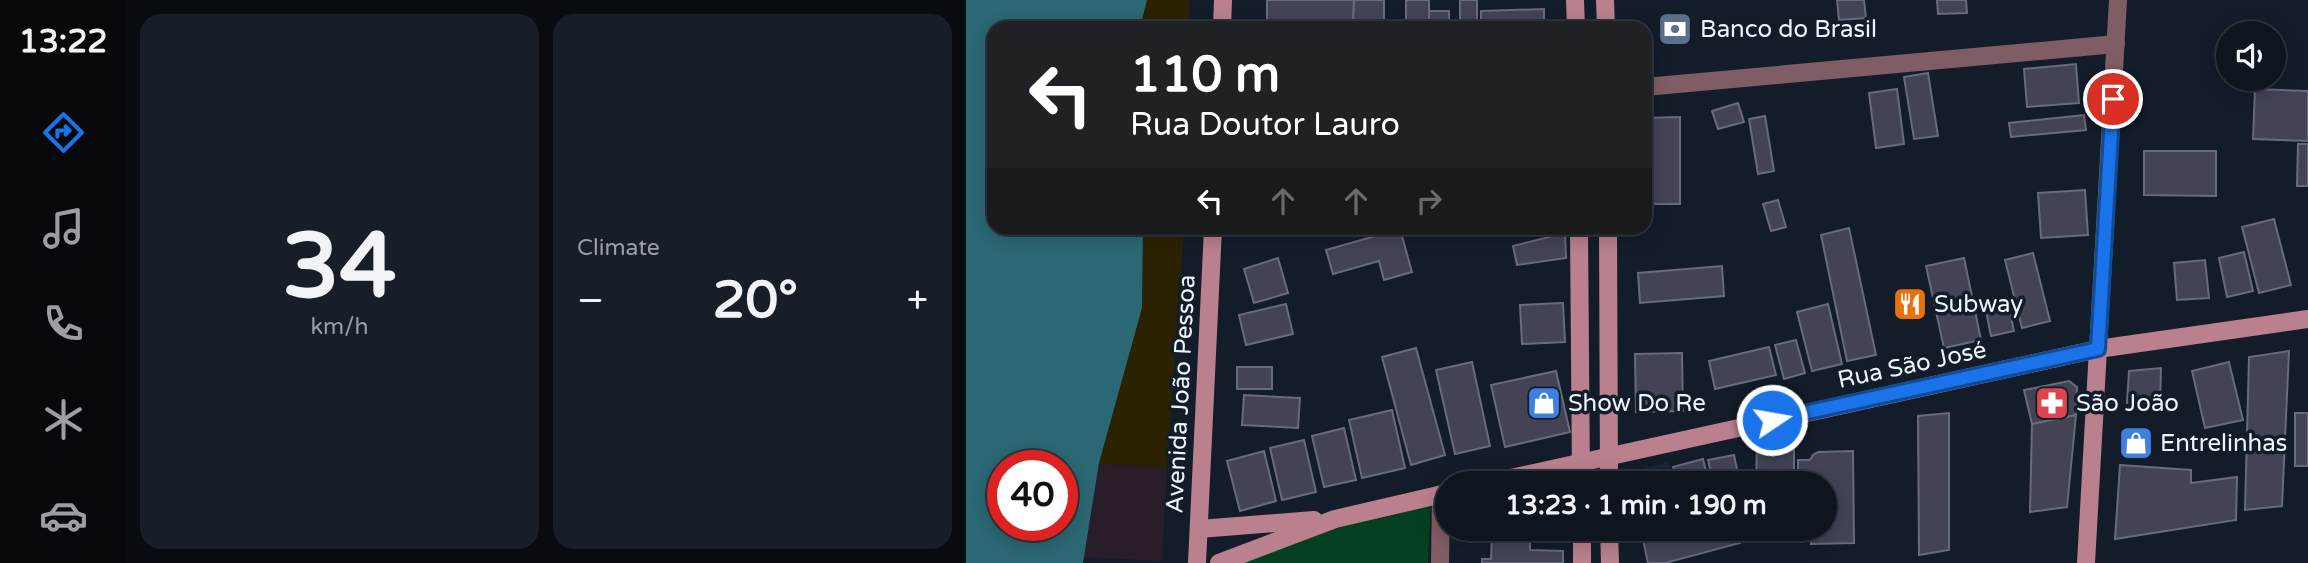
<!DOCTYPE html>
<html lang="en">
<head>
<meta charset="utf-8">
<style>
  :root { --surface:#0e151f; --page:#171e28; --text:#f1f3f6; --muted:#9b9fa4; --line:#2e343d; --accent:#1a73e8 }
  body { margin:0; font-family:"Varela Round",sans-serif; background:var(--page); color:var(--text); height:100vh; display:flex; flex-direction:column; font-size:26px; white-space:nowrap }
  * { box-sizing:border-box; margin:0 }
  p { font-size:23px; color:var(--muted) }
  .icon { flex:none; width:38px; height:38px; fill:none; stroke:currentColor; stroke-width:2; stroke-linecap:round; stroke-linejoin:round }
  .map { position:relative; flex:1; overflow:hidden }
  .panel { display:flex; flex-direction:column; gap:14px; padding:14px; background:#080c11; width:840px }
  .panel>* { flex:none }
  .guide { position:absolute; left:21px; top:21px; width:665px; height:214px; border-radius:21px; box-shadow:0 4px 18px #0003,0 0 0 2px var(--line); background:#202124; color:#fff; overflow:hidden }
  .tools { position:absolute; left:1250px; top:21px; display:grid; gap:14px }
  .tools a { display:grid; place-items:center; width:70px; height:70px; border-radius:50%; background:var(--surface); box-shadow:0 4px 18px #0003,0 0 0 2px var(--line); font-size:35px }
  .speed { position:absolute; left:21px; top:450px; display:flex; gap:14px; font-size:35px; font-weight:700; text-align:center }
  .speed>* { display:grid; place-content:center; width:91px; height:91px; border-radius:50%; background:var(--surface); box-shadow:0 4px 18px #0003,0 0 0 2px var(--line); line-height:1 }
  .speed .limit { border:10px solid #d22; background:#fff; color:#111 }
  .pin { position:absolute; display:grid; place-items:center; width:60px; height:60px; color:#fff; margin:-30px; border:4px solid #fff; border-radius:50%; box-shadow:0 2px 7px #0007 }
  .me { position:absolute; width:77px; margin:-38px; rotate:78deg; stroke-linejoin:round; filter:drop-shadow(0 0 5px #0008) }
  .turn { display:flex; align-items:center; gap:24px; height:147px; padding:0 28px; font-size:32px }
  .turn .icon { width:91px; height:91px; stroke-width:2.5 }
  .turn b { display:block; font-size:49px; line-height:60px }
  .lanes { display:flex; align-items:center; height:66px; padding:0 28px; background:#0003; justify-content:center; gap:35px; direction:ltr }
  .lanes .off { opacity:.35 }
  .big { font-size:52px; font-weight:700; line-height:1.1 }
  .panel .tile { flex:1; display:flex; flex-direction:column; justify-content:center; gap:10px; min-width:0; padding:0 24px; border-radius:21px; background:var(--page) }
  .panel .dial { align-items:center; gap:0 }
  .dial b { font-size:91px; line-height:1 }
  .heat { display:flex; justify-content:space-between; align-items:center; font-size:38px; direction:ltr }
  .panel .tiles { flex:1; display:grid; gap:14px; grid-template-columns:repeat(2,1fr) }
  .trip { position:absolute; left:469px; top:471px; width:402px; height:70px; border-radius:35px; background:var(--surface); box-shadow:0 4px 18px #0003,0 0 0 2px var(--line); font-weight:700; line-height:70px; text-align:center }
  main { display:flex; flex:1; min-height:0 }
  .dock { display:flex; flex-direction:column; width:126px; justify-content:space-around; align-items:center; background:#06080c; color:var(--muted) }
  .dock .icon { width:49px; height:49px }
  .dock .active { color:var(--accent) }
  .dock b { font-size:32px; color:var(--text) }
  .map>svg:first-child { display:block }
  .commercial { fill:#2a1d2a }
  .built { fill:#182538 }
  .green { fill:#04401f }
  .sand { fill:#2a2201 }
  .water { fill:#2b6873; fill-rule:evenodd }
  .building { fill:#424355; stroke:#686a7d; stroke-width:2 }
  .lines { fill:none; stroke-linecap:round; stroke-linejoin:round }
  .street { stroke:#805c64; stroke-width:18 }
  .secondary { stroke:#ba808e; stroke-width:18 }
  .route-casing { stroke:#114b97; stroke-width:18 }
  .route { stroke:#1a73e8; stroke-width:12 }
  .labels { text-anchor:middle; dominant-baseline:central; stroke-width:7; stroke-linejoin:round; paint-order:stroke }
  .poi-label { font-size:24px; fill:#f0f5fd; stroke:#131c29; text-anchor:start }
  .street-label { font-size:24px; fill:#f0f5fd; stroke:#131c29 }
</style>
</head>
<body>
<main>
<nav class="dock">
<b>13:22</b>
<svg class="icon active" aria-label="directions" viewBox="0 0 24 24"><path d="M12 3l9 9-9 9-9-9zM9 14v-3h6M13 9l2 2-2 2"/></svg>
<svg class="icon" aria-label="music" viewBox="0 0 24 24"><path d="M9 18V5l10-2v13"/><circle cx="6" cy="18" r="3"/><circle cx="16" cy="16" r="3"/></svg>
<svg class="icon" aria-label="phone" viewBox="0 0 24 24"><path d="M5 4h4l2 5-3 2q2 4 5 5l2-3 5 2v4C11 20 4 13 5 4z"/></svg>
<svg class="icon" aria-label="climate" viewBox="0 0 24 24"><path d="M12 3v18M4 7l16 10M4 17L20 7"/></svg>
<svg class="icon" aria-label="car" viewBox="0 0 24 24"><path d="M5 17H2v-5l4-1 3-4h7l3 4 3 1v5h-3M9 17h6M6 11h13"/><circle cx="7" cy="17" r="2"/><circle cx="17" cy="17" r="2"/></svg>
</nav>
<section class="panel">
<div class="tiles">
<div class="tile dial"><b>34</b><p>km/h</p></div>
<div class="tile"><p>Climate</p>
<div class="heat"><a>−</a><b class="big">20°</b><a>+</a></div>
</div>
</div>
</section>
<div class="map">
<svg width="1342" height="563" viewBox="0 0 1342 563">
  <rect width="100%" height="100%" fill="#131c29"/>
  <path class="commercial" d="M 133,463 L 201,468 L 196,561 L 118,557 Z"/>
  <path class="built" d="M 702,462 L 708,483 L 667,483 L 667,475 L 675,469 Z"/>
  <path class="green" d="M 465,501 L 462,563 L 275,563 L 365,527 Z"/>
  <g class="sand">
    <path d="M 181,0 L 223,0 L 223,28 L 174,28 Z"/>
    <path d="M 177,228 L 218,228 L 201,468 L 133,463 L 176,308 Z"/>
  </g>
  <path class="water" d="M 0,0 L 181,0 L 174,28 L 28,28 L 28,228 L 177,228 L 176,308 L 133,463 L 117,563 L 0,563 ZM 37,466 L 96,466 L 96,525 L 37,525 Z"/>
  <g class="building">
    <path d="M 301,0 L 388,0 L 387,21 L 301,21 Z"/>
    <path d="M 388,0 L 418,0 L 418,28 L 387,28 Z"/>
    <rect x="440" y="0" width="23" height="28"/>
    <path d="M 494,0 L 511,0 L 511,28 L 483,28 L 483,25 L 494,25 Z"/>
    <path d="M 871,0 L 898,0 L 900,18 L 873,20 Z"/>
    <path d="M 971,0 L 1000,0 L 1001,13 L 972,14 Z"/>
    <path d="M 578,9 L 578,28 L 515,28 L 515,11 Z"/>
    <rect x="463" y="11" width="20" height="17"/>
    <path d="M 301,21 L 387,21 L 387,28 L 300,28 Z"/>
    <path d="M 1110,64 L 1113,103 L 1061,107 L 1058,69 Z"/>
    <path d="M 962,73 L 972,136 L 948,139 L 938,77 Z"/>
    <path d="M 931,89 L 938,144 L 910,148 L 903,93 Z"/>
    <path d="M 1289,89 L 1342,91 L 1342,141 L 1287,139 Z"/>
    <path d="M 772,103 L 778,122 L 752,129 L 746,111 Z"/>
    <path d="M 1118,115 L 1120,130 L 1045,137 L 1043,123 Z"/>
    <path d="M 799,116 L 808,171 L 792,174 L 783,119 Z"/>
    <path d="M 714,117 L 714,204 L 679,204 L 679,118 Z"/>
    <path d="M 1332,144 L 1342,144 L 1342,186 L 1331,186 Z"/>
    <path d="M 1178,151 L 1250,151 L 1250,196 L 1178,195 Z"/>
    <path d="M 1119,190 L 1122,235 L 1075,238 L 1072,193 Z"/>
    <path d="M 812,200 L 820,227 L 805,231 L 797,204 Z"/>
    <path d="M 1308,219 L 1325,285 L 1293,293 L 1276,227 Z"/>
    <path d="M 883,228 L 910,355 L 881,361 L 855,235 Z"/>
    <path d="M 434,229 L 446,272 L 418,280 L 413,261 L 367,274 L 360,250 Z"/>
    <path d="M 599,233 L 600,258 L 551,265 L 547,246 Z"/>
    <path d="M 1278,252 L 1287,291 L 1261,297 L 1253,258 Z"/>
    <path d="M 1067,253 L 1084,321 L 1056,328 L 1039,260 Z"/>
    <path d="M 312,258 L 322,293 L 288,303 L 278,269 Z"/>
    <path d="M 998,258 L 1015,340 L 978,348 L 960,266 Z"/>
    <path d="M 1239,260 L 1243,298 L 1211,300 L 1208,263 Z"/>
    <path d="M 756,266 L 758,296 L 674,303 L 672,273 Z"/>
    <path d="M 1041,297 L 1048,331 L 1025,336 L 1018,301 Z"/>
    <path d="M 597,303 L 599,342 L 556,344 L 554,305 Z"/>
    <path d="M 320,304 L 327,334 L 280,345 L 273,315 Z"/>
    <path d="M 862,304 L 876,364 L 846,371 L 831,312 Z"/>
    <path d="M 830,340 L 839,373 L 818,379 L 809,345 Z"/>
    <path d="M 803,347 L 810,375 L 749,389 L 743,361 Z"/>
    <path d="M 450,348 L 479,455 L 445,465 L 416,357 Z"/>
    <path d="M 1323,351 L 1316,506 L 1279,510 L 1283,357 Z"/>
    <path d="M 716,353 L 717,411 L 670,412 L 669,354 Z"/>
    <path d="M 506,362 L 524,446 L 489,454 L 470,370 Z"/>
    <path d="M 1263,362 L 1277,420 L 1239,428 L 1226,371 Z"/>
    <rect x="271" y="367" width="35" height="22"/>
    <path d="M 1195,368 L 1194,402 L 1161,403 L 1163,371 Z"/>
    <path d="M 590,371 L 604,432 L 539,447 L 525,385 Z"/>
    <path d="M 1103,381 L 1111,387 L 1110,415 L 1066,424 L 1058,390 Z"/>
    <path d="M 278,395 L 334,398 L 332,428 L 276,425 Z"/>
    <path d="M 426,410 L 439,468 L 396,478 L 383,420 Z"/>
    <path d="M 983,413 L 983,550 L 953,555 L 952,416 Z"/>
    <rect x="1329" y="413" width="13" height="53"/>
    <path d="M 1110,415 L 1101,507 L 1064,512 L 1066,424 Z"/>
    <path d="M 378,428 L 390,480 L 358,487 L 346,436 Z"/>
    <path d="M 338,440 L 350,492 L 316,500 L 304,448 Z"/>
    <path d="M 791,445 L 828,446 L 828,483 L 790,483 Z"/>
    <path d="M 298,451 L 310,501 L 274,511 L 261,461 Z"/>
    <path d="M 887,451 L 888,543 L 845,544 L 845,528 L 859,528 L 859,483 L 832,483 L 832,460 L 844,460 L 847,455 L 852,452 Z"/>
    <path d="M 768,455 L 774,483 L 747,483 L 742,460 Z"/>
    <path d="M 737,459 L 743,483 L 711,483 L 707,467 Z"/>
    <path d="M 1154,465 L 1225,470 L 1225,483 L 1271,477 L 1270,520 L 1149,539 Z"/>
    <path d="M 706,528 L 778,528 L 774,543 L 699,563 L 682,563 L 676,535 Z"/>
    <path d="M 790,528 L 827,528 L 827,542 L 789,542 Z"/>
    <path d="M 526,531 L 564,532 L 564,550 L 597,551 L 597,563 L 516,563 L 516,559 L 525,559 Z"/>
  </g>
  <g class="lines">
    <g class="street">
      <path d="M 679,87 L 1150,44"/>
      <path d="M 1132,349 L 1152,0"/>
      <path d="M 474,563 L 475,494"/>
    </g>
    <g class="secondary">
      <path d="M 609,0 L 610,28"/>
      <path d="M 639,0 L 640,28"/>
      <path d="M 256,28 L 257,0"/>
      <path d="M 613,228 L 615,483"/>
      <path d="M 642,228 L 643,483"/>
      <path d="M 522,483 L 1132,349 L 1342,319"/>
      <path d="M 616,528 L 616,563"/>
      <path d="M 643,528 L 644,563"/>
      <path d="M 233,529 L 348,520"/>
      <path d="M 231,563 L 247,228"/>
      <path d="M 253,563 L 369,519 L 481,493"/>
      <path d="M 1120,563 L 1132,349"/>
    </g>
  </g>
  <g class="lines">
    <g class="route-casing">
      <path id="route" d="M 806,420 L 1132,349 L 1147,99"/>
    </g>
    <use href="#route" class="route"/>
  </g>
  <defs>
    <g id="bank-square" transform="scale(1.75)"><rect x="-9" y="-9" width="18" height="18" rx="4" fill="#5c6f8a" stroke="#131c29"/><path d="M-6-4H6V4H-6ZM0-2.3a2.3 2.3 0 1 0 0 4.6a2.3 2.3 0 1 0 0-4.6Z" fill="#fff"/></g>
    <g id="restaurant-square" transform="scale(1.75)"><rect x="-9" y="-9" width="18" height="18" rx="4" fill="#e8710a" stroke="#131c29"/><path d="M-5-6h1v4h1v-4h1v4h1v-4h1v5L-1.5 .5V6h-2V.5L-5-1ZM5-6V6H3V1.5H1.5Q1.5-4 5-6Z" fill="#fff"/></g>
    <g id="shop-square" transform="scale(1.75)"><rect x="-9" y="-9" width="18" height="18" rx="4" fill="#3f7fe0" stroke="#131c29"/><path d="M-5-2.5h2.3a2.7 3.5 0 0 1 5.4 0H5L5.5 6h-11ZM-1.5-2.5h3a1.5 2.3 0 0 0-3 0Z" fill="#fff"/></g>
    <g id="pharmacy-square" transform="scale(1.75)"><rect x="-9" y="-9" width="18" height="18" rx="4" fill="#e0444e" stroke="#131c29"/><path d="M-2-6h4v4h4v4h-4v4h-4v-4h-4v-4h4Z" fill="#fff"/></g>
  </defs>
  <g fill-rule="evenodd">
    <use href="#bank-square" x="709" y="29"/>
    <use href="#restaurant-square" x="944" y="304"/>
    <use href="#shop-square" x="578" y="403"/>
    <use href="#pharmacy-square" x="1086" y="403"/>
    <use href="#shop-square" x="1170" y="443"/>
  </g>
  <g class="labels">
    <g class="poi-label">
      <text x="734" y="29">Banco do Brasil</text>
      <text x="968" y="304">Subway</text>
      <text x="602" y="403">Show Do Re</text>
      <text x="1110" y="403">São João</text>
      <text x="1194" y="443">Entrelinhas</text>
    </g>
    <g class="street-label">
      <text transform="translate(946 365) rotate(-12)">Rua São José</text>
      <text transform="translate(215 394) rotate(-87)">Avenida João Pessoa</text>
    </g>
  </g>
</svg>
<div class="tools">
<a><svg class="icon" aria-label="sound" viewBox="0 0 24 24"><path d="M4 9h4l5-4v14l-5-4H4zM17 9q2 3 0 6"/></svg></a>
</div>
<div class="speed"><div class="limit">40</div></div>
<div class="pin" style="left:1147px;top:99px;background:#d93025"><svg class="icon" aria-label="arrive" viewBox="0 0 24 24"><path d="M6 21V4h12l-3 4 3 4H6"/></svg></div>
<svg class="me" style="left:806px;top:420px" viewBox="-20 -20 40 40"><circle r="17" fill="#1a73e8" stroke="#fff" stroke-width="3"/><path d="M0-11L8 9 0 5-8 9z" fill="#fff"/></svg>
<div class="trip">13:23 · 1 min · 190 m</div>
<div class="guide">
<div class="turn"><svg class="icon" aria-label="left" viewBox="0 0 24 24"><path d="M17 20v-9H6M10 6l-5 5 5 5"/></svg><div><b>110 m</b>Rua Doutor Lauro</div></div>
<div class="lanes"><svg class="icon" aria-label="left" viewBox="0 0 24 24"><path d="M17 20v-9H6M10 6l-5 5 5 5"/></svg><svg class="icon off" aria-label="ahead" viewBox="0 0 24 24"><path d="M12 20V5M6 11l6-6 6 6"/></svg><svg class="icon off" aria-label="ahead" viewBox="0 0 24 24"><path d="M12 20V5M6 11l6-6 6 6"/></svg><svg class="icon off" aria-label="right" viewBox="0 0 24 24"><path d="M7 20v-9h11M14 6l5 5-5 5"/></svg></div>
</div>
</div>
</main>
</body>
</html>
